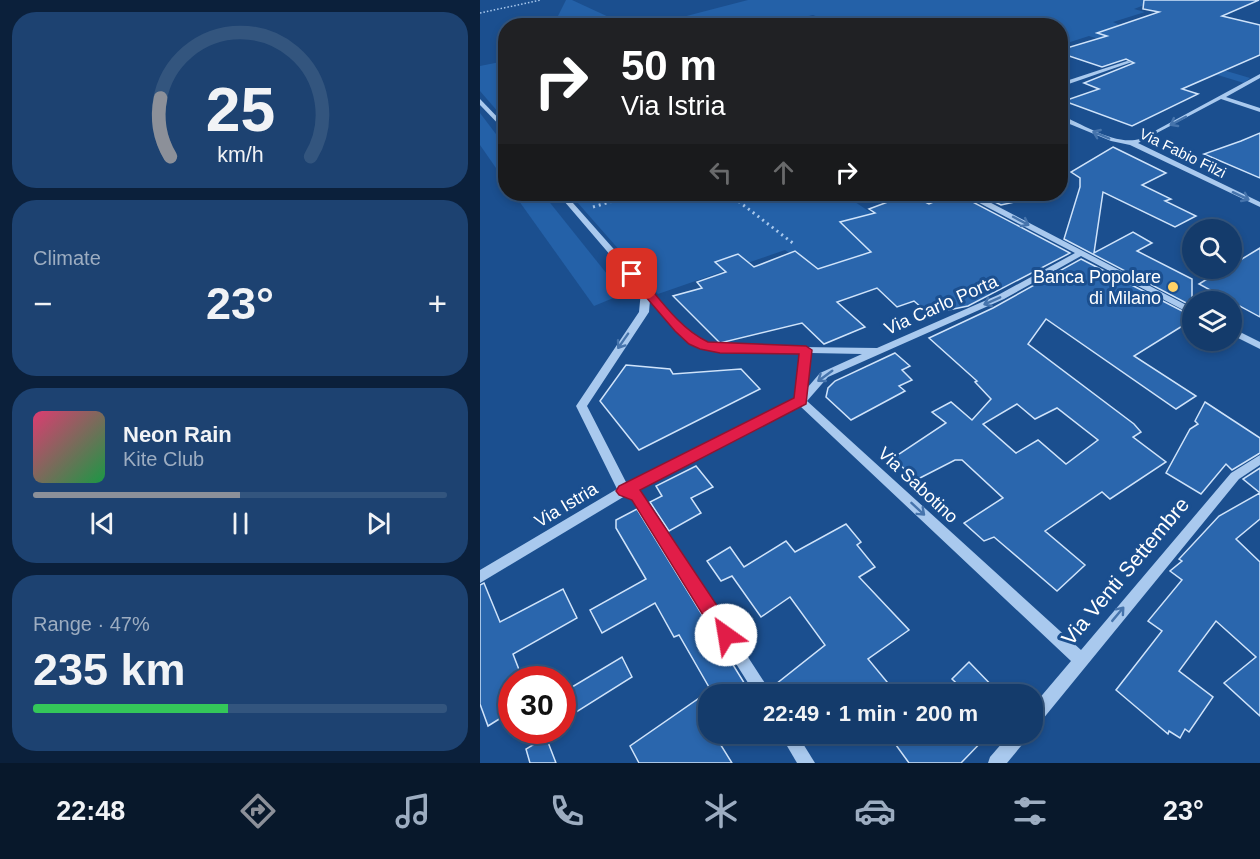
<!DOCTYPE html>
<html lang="en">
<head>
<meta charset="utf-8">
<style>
  :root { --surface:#143b6b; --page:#1d4271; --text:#f1f3f6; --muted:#9dadc1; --line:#33557e; --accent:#8c9099 }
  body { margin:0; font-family:Arial,sans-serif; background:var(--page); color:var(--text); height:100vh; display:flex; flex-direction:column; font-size:22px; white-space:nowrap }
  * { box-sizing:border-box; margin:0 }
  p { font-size:20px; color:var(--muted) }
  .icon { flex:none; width:33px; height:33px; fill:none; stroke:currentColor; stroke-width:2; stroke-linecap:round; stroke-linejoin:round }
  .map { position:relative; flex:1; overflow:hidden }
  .details { display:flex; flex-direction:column; gap:12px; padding:12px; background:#0b203b; width:480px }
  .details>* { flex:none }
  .guide { position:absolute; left:18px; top:18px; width:570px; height:183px; border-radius:24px; box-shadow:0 3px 9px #0003,0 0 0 2px var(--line); background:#202124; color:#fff; overflow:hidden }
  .fabs { position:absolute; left:702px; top:219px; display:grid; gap:12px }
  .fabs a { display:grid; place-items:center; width:60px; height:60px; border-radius:50%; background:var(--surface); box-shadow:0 3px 9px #0003,0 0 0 2px var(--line); font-size:30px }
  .speed { position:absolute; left:18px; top:666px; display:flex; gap:12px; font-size:30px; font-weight:700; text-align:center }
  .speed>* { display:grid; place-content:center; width:78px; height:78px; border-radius:50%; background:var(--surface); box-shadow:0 3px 9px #0003,0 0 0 2px var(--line); line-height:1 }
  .speed .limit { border:9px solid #d22; background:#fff; color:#111 }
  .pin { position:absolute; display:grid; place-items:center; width:51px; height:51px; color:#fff; margin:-26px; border-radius:12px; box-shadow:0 3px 9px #0006 }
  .me { position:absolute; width:66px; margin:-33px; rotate:328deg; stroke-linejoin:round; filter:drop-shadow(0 0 4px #0008) }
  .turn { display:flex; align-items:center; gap:21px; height:126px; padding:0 24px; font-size:27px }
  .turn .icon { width:78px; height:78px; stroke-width:2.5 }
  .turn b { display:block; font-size:42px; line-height:51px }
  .lanes { display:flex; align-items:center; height:57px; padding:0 24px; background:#0003; justify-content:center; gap:30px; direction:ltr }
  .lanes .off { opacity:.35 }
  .big { font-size:45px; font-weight:800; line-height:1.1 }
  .details .card { flex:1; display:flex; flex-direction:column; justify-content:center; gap:9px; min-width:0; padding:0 21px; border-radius:24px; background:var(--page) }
  .details .dial { align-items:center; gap:0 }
  .dial svg { height:156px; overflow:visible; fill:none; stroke:var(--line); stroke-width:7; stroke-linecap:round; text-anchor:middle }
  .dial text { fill:var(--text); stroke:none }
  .song { display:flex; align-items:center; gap:18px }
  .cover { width:72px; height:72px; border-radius:9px; background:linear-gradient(135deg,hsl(340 70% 55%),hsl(140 70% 35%)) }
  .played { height:6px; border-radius:3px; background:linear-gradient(90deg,var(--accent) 50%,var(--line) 50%) }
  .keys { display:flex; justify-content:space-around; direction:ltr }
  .heat { display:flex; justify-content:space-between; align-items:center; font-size:33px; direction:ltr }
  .charge { height:9px; border-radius:4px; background:linear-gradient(90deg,#34c759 47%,var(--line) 0) }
  .trip { position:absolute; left:218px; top:684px; width:345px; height:60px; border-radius:24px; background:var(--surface); box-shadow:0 3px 9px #0003,0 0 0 2px var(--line); font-weight:800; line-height:60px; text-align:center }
  .menu { display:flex; height:96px; justify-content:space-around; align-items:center; background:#08182b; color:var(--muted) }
  .menu .icon { width:42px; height:42px }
  .menu .current { color:var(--accent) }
  .menu b { font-size:27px; color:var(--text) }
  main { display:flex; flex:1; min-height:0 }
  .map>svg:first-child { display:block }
  .green { fill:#2461a8 }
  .building { fill:#2a66ad; stroke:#cfe3fa; stroke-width:1.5; fill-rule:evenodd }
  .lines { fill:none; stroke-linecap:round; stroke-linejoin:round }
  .path-far1 { stroke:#a9c9ee; stroke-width:1.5; stroke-dasharray:1.5 2; stroke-linecap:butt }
  .path { stroke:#a9c9ee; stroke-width:3; stroke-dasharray:2 4; stroke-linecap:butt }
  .minor { fill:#a9c9ee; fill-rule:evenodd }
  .oneway { stroke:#4674ac }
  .route { fill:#e11d48; stroke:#92132f; stroke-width:1.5 }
  .poi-dot { fill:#ffd166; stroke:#1b4f8f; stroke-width:2 }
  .labels { text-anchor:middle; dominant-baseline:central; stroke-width:6; stroke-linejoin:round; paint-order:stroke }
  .far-street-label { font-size:15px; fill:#fff; stroke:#1b4f8f }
  .poi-label { font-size:18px; fill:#fff; stroke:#1b4f8f; text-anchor:end }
  .street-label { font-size:18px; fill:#fff; stroke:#1b4f8f }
  .near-street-label { font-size:21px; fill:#fff; stroke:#1b4f8f }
</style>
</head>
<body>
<main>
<section class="details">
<div class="card dial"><svg viewBox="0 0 100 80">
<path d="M14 69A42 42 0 1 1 86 69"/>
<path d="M14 69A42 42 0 0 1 9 39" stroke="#8c9099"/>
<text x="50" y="56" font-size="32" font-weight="700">25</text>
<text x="50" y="72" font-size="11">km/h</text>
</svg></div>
<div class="card"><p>Climate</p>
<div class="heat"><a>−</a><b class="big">23°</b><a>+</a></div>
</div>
<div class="card">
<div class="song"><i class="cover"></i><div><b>Neon Rain</b><p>Kite Club</p></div></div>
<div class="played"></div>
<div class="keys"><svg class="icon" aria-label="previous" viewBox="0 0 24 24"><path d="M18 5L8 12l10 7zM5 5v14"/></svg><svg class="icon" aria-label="pause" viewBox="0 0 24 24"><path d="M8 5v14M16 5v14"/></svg><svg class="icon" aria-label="next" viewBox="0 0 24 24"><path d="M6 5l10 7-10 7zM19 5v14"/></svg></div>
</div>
<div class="card"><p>Range · 47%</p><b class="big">235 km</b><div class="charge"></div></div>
</section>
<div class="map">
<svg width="780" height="763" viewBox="0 0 780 763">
  <rect width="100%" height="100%" fill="#1b4f8f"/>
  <g class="green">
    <path d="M 86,0 L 92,0 L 146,25 L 30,26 L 26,23 L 44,19 L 77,18 Z"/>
    <path d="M 268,0 L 677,0 L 654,9 L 665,12 L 633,22 L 640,25 L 618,33 L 770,78 L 764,83 L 609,36 L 581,45 L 580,26 L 359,26 L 333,15 L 291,25 L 168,26 Z"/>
    <path d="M 25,61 L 26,61 L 25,120 L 0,91 L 0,66 Z"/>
    <path d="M 0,113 L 25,146 L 25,181 L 0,145 Z"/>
    <path d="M 34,194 L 63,194 L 143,294 L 114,306 Z"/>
    <path d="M 90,194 L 363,194 L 399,218 L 403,248 L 337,274 L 305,250 L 178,294 Z"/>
  </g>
  <g class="building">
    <path d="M 664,0 L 779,0 L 742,16 L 780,25 L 780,55 L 702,89 L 718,94 L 652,126 L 584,101 L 619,89 L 604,83 L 654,63 L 646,59 L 622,67 L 580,53 L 580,50 L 627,36 L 617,33 L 679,12 L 663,9 Z"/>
    <path d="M 780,133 L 780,178 L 724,154 L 761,141 Z"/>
    <path d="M 633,147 L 686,173 L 662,185 L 691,199 L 685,201 L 716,216 L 695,227 L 623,192 L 614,253 L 653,232 L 672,243 L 657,251 L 712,279 L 712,306 L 584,239 L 600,187 L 600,178 L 591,172 Z"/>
    <path d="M 429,194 L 449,204 L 472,194 L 484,194 L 485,198 L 590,253 L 488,306 L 449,314 L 434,301 L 417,307 L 397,288 L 357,302 L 385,327 L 344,344 L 322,323 L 240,343 L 193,296 L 222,288 L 217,282 L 246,272 L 235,262 L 258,254 L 274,267 L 315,251 L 338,269 L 391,252 L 360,222 L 395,213 L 389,209 Z"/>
    <path d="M 498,194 L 538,194 L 539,201 L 521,205 Z"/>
    <path d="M 780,248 L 780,317 L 719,284 L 745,268 L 752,268 L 752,265 Z"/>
    <path d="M 601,259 L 712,316 L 712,320 L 654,356 L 716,396 L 696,409 L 566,319 L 548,344 L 654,424 L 661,432 L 653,437 L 686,462 L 630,499 L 622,492 L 565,531 L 605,565 L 577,591 L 514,537 L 504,541 L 484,523 L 523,498 L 482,460 L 475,460 L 436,480 L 413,458 L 466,423 L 452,412 L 471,402 L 492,420 L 511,399 L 495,382 L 497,381 L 449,338 L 513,308 ZM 537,404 L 555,419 L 577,408 L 618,440 L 586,464 L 558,440 L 536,453 L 503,424 Z"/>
    <path d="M 415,353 L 430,366 L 422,370 L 432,380 L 419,386 L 425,391 L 371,420 L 346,397 L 348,388 L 355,381 Z"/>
    <path d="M 146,365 L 190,369 L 193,374 L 261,369 L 280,389 L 159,450 L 120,401 Z"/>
    <path d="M 725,402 L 780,438 L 780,453 L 752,470 L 746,464 L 721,494 L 686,473 L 710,429 L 718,424 L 715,421 Z"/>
    <path d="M 216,466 L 233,487 L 211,498 L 221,513 L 189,531 L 170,502 L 182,496 L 176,486 Z"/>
    <path d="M 780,468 L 780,519 L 756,539 L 780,562 L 780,716 L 744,683 L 776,657 L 736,621 L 699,671 L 733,697 L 709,732 L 705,729 L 700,738 L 689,731 L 688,734 L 636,690 L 682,631 L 668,621 L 702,580 L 690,571 L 702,561 L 699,559 L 739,516 L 780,493 L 763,479 Z"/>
    <path d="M 157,509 L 186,556 L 271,694 L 233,694 L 199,635 L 194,637 L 175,603 L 122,633 L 110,610 L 166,579 L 136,528 L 136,520 Z"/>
    <path d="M 366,524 L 381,542 L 377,545 L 395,567 L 379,577 L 429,630 L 388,659 L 417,694 L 294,694 L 291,688 L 345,645 L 310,597 L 281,617 L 252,576 L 241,581 L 227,561 L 250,547 L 264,567 L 306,541 L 315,552 Z"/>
    <path d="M 4,583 L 20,622 L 83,589 L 97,618 L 33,654 L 43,680 L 32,680 L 32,711 L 8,726 L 0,704 L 0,585 Z"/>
    <path d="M 142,657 L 152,677 L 82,721 L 82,693 Z"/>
    <path d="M 489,662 L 520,694 L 488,694 L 472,679 Z"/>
    <path d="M 228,692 L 228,734 L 234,734 L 252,763 L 159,763 L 150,746 Z"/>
    <path d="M 408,734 L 509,734 L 481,763 L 429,763 Z"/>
    <path d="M 66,737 L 76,763 L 50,763 L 46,749 Z"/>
  </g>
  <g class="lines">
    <path class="path-far1" d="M 0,13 L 61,0"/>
    <g class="path">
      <path d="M 249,194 L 314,244"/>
      <path d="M 113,207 L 157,194"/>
    </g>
    <g class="minor">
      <path d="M 647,61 L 652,62 L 580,87 L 580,83 Z"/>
      <path d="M 780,74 L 780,78 L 746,97 L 780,108 L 780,112 L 741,99 L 658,143 L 780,202 L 780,207 L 650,145 L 631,141 L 580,120 L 580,115 C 603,124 635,146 660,139 Z"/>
      <path d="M 0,99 L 26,126 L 26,132 L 0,105 Z"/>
      <path d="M 78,194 L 85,194 L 202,326 L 216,339 L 240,346 L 397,348 L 518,295 L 595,253 L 486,196 L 486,194 L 494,194 L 712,308 L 712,314 L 709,313 L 601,256 L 524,299 L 348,377 L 327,401 L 601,650 L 751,473 L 780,455 L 780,465 L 759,479 L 558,725 L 552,727 L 552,707 L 591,661 L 320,406 L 157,490 L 161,492 L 292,694 L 275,694 L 153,499 L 145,496 L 0,583 L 0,570 L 137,489 L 96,406 L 159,312 L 161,291 ZM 170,300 L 210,343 L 240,352 L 321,353 L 316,399 L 147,484 L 107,406 L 169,312 ZM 331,353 L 382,354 L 340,373 L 328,387 Z"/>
      <path d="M 752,328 L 780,342 L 780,349 L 752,335 Z"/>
      <path d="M 300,734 L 317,734 L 335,763 L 317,763 Z"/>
      <path d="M 530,734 L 548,734 L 546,740 L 527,763 L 508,763 L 510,757 Z"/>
    </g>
  </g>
  <defs><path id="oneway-shaft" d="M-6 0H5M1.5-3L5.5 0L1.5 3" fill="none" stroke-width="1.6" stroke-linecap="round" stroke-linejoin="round" transform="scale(1.5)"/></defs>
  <g class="oneway">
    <use href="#oneway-shaft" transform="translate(698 121) rotate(152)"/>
    <use href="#oneway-shaft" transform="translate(621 135) rotate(-157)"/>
    <use href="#oneway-shaft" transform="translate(761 196) rotate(25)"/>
    <use href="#oneway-shaft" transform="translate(541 221) rotate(28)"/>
    <use href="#oneway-shaft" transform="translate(512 301) rotate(156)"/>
    <use href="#oneway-shaft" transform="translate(143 341) rotate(125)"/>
    <use href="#oneway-shaft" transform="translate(345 376) rotate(144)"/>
    <use href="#oneway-shaft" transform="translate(438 509) rotate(43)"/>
    <use href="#oneway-shaft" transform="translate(638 614) rotate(-50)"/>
  </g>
  <path class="route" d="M 148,271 L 156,271 C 177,295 199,329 228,342 L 326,346 L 332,350 L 326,404 L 160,490 L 252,628 L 255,635 L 252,641 L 246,644 L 239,641 L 152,500 L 139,495 L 136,491 L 139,486 L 314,398 L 319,354 L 240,353 L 220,349 L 209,344 L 195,331 L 148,276 Z"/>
  <circle class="poi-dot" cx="693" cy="287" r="6"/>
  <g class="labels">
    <g class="far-street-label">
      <text transform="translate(703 153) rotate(26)">Via Fabio Filzi</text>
    </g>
    <g class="poi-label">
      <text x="681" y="277">Banca Popolare<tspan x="681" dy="21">di Milano</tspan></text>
    </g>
    <g class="street-label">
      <text transform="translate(461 305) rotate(-24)">Via Carlo Porta</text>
      <text transform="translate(438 485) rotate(43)">Via Sabotino</text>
      <text transform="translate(86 505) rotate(-31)">Via Istria</text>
    </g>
    <g class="near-street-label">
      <text transform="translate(645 571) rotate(-50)">Via Venti Settembre</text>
    </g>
  </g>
</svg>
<div class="fabs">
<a><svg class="icon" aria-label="search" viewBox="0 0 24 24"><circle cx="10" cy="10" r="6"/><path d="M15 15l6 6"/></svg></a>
<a><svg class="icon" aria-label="layers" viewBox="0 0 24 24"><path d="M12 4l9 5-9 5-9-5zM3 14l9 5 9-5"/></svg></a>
</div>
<div class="speed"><div class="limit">30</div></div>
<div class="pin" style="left:152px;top:274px;background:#d93025"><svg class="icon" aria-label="arrive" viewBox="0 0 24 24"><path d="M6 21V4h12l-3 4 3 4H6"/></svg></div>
<svg class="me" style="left:246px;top:635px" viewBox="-20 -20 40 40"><circle r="19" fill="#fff"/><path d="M0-13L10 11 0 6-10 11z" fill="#e11d48"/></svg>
<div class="trip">22:49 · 1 min · 200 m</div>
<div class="guide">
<div class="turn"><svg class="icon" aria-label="right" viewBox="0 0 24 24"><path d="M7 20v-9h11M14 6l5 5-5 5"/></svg><div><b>50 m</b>Via Istria</div></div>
<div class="lanes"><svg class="icon off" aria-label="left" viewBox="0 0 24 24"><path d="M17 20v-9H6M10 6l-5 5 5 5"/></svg><svg class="icon off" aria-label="ahead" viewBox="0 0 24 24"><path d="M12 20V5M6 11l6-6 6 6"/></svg><svg class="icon" aria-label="right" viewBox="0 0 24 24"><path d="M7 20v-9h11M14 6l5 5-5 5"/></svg></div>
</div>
</div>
</main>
<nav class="menu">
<b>22:48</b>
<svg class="icon current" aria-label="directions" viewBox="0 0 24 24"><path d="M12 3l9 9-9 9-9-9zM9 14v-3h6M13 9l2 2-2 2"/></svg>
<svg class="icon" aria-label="music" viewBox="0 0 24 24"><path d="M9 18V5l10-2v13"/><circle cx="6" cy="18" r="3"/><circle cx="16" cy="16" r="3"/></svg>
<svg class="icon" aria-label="phone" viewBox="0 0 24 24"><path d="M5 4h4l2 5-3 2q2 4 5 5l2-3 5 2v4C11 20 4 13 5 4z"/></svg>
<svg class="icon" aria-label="climate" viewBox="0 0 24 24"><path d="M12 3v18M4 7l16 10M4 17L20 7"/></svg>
<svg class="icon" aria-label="car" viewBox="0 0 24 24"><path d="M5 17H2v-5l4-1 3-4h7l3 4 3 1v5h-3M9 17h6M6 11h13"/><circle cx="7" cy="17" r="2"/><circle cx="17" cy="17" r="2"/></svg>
<svg class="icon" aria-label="filters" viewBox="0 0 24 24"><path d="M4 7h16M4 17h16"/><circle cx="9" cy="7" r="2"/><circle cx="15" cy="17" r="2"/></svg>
<b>23°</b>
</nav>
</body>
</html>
